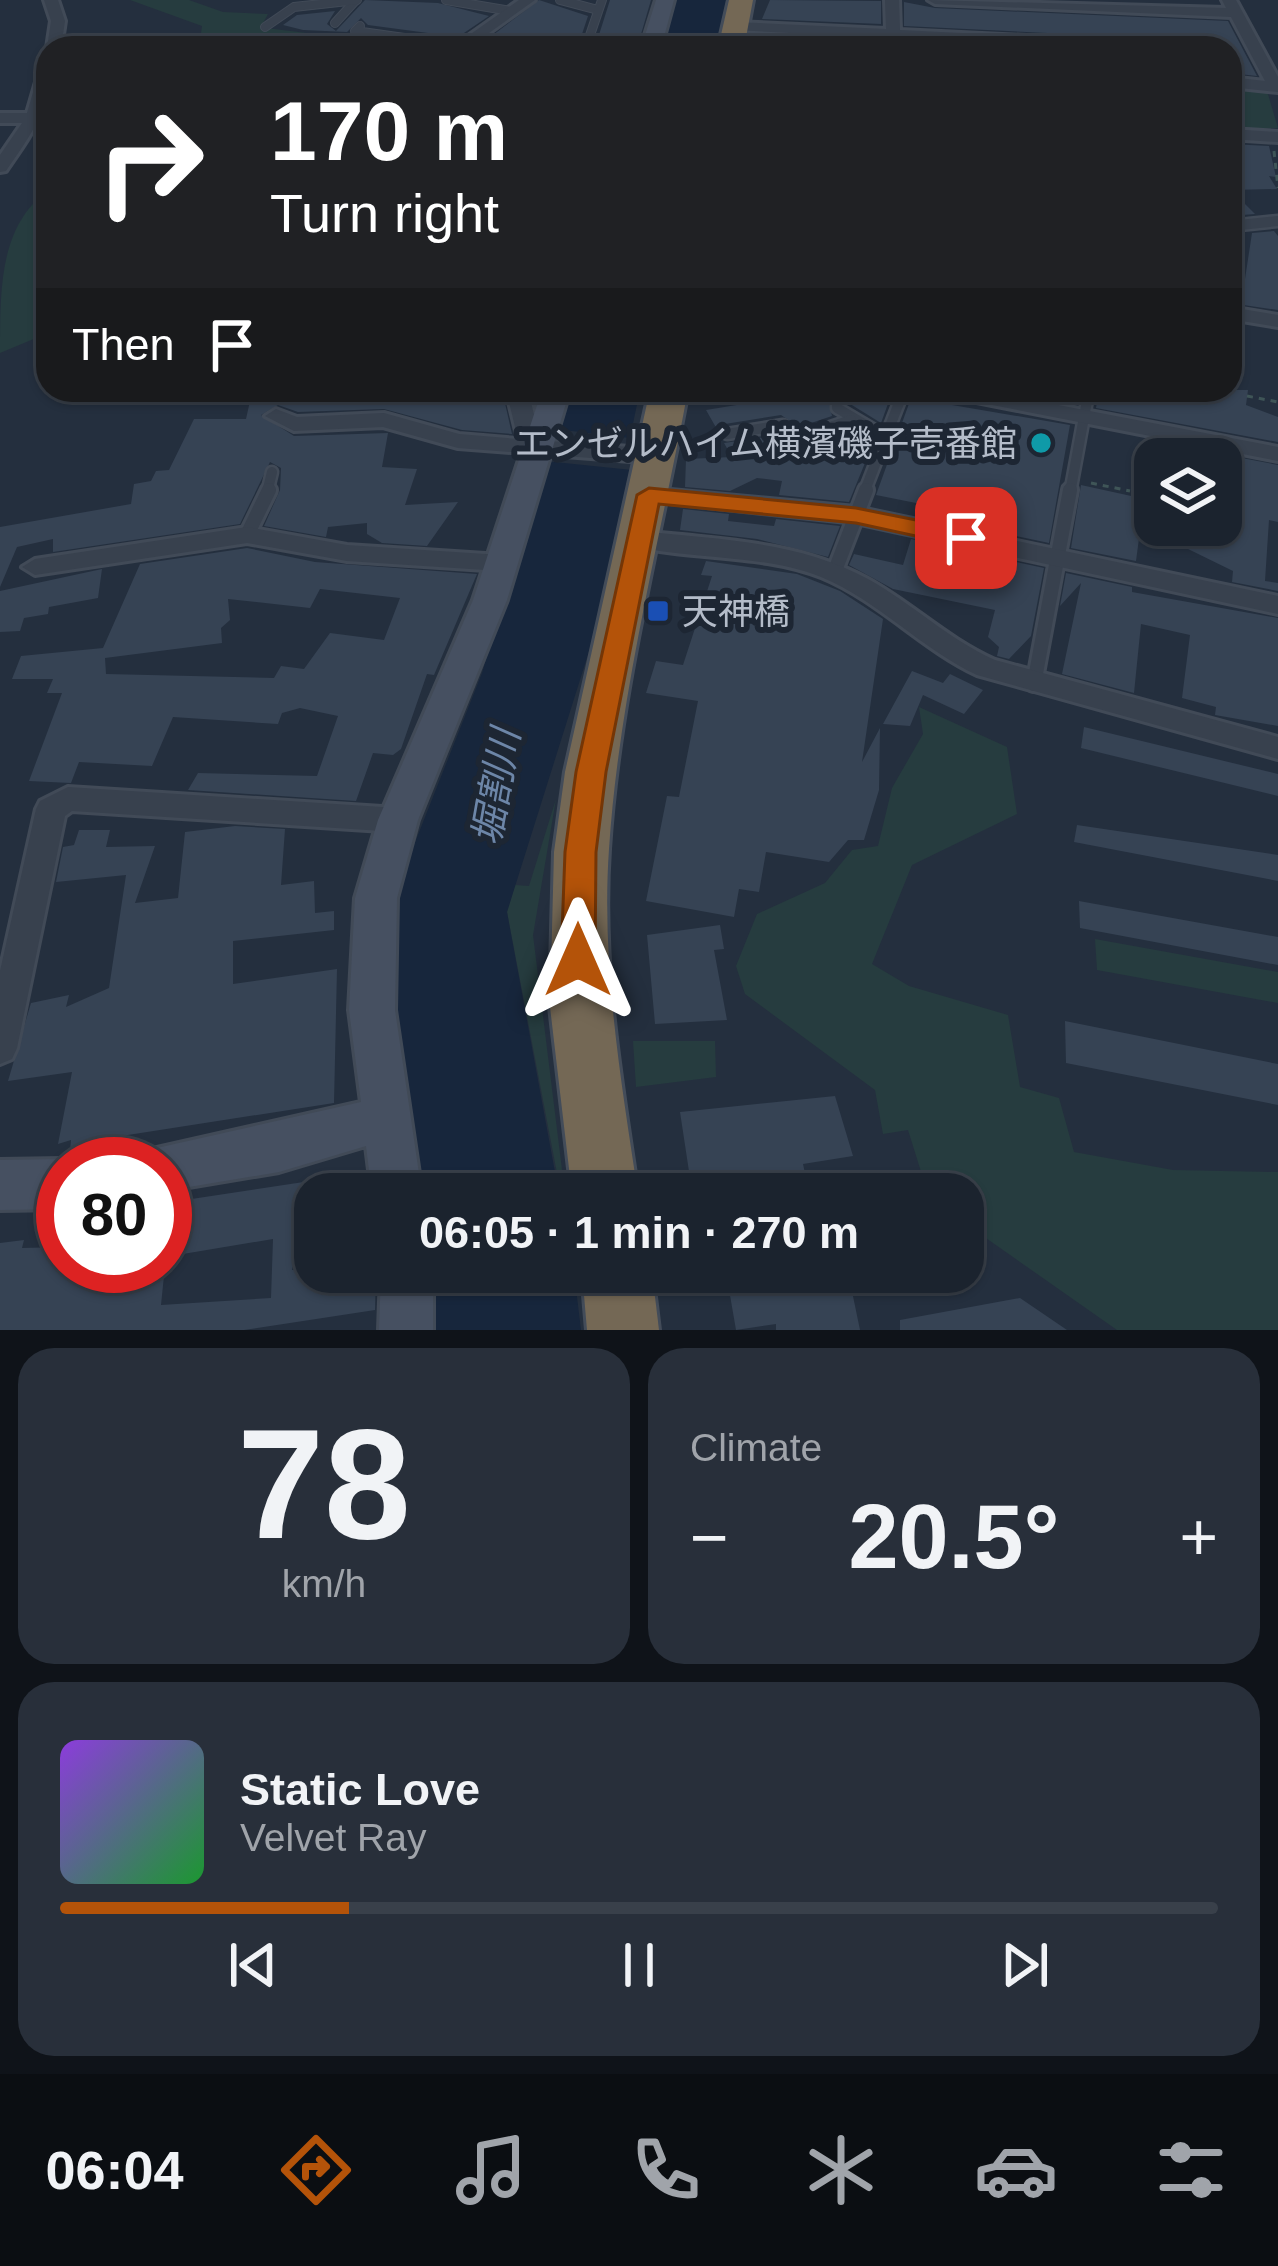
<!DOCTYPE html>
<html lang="en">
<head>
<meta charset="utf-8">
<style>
  :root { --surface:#1b232e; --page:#282f3a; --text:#f1f3f6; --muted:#a0a4aa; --line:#39404a; --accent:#b45309 }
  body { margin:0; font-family:Helvetica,"Noto Sans JP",sans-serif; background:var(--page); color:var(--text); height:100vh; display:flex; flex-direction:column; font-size:45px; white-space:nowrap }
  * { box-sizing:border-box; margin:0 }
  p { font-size:39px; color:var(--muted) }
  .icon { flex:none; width:66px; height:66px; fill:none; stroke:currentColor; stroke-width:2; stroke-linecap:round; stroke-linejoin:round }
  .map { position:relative; height:1330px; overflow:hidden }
  .drawer { display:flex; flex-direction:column; gap:18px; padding:18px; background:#0f1319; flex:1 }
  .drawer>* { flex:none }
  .hud { position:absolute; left:36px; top:36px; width:1206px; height:366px; border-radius:36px; box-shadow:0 3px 9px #0004,0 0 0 3px var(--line); background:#202124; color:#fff; overflow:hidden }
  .buttons { position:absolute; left:1134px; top:438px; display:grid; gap:24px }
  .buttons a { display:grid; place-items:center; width:108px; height:108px; border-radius:24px; background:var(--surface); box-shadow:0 3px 9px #0004,0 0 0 3px var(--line); font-size:60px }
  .speed { position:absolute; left:36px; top:1137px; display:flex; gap:24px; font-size:60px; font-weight:700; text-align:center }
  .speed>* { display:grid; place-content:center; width:156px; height:156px; border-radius:50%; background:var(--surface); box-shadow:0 3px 9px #0004,0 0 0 3px var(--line); line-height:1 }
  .speed .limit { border:18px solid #d22; background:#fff; color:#111 }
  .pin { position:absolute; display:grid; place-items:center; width:102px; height:102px; color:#fff; margin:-51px; border-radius:24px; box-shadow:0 6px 18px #0006 }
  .me { position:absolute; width:132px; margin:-66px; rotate:0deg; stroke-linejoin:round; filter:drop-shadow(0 0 9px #0008) }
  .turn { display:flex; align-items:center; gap:42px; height:252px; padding:0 36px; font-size:54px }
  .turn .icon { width:156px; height:156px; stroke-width:2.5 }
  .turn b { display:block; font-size:84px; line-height:102px }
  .then { display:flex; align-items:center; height:114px; padding:0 36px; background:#0003; gap:24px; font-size:45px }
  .big { font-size:90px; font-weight:700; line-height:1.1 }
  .drawer .card { flex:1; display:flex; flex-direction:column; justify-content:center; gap:18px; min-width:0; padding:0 42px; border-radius:36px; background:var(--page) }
  .drawer .dial { align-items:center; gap:0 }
  .dial b { font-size:156px; line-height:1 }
  .song { display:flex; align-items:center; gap:36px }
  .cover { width:144px; height:144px; border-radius:18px; background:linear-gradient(135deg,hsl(270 70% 55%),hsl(130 70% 35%)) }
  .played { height:12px; border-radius:6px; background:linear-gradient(90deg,var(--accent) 25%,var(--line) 25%) }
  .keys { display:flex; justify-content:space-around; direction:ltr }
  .heat { display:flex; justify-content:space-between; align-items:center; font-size:66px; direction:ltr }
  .drawer .tiles { flex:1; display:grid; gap:18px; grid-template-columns:1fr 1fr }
  .card:last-child { grid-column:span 2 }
  .trip { position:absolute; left:294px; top:1173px; width:690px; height:120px; border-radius:36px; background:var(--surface); box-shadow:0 3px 9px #0004,0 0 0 3px var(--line); font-weight:700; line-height:120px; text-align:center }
  .menu { display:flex; height:192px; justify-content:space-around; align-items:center; background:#0b0e12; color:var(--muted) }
  .menu .icon { width:84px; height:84px }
  .menu .active { color:var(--accent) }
  .menu b { font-size:54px; color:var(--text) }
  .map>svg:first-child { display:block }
  .green { fill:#263c3f }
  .water { fill:#17263c }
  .pier { fill:#242f3e }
  .building { fill:#364354; fill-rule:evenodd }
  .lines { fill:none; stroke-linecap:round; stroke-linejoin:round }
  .lane-far2-casing { stroke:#414a57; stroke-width:10 }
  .lane-far1-casing { stroke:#414a57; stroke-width:15 }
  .lane-casing { stroke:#414a57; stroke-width:20 }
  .street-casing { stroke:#414a57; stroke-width:6 }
  .secondary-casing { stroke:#414a57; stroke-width:6 }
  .highway-casing { stroke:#434c59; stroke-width:6 }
  .path { stroke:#3f5557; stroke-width:3; stroke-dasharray:6 6; stroke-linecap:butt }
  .lane-far2 { stroke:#38414e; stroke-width:8 }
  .lane-far1 { stroke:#38414e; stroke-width:10 }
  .lane { stroke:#38414e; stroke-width:14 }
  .street { fill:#38414e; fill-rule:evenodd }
  .secondary { fill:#465061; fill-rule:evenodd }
  .highway { fill:#746855; fill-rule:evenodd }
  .route { fill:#b45309; stroke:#753606; stroke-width:3 }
  .culture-dot { fill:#0f9aa8; stroke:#1d2633; stroke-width:4.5 }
  .transit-dot { fill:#1a4fb4; stroke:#1d2633; stroke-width:4.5 }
  .labels { text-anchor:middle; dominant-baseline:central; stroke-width:12; stroke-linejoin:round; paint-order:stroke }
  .poi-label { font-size:36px; fill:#b4bcc9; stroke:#1d2633; text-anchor:end }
  .water-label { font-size:39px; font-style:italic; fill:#6d86a8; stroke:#1d2633 }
</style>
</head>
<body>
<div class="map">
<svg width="1278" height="1330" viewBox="0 0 1278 1330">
  <rect width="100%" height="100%" fill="#242f3e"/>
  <g class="green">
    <path d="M 130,0 L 189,0 L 223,12 L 268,14 L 262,25 L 266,28 L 331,36 L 326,42 L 335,45 L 199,48 L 202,26 Z"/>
    <path d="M 1230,85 L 1267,91 L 1278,128 L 1230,129 Z"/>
    <path d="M 48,190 L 48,333 L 0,353 C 0,284 0,227 48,190 Z"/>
    <path d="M 919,707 L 1007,747 L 1017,814 L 912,865 L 872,964 L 909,986 L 1008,1015 L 1020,1087 L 1059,1098 L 1074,1152 L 1173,1170 L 1278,1172 L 1278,1330 L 1117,1330 L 963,1222 L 963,1194 L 928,1194 L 908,1130 L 883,1134 L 875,1090 L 745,994 L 736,966 L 757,914 L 825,883 L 852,850 L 878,846 L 892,788 L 923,734 Z"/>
    <path d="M 556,799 L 533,935 L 565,1194 L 561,1194 L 507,912 L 515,885 L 529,886 Z"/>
    <path d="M 1095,939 L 1278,972 L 1278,1003 L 1097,970 Z"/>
    <path d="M 633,1041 L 715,1041 L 716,1077 L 636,1087 Z"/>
  </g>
  <g class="water">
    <path d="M 674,0 L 726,0 L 717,48 L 662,48 Z"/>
    <path d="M 566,390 L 648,390 L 596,629 L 507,912 L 559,1194 L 420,1194 L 392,980 L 391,903 L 482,673 Z"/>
    <path d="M 432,1272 L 574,1272 L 581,1330 L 434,1330 Z"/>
  </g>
  <path class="pier" d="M 640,390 L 648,390 L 632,470 L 545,461 L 555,429 L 630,438 Z"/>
  <g class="building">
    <path d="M 365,0 L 438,3 L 489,16 L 458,37 L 368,25 L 361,18 L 347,32 L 303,30 L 283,25 L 297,15 L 335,11 L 327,24 L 336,31 Z"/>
    <path d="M 539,0 L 588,16 L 579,43 L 556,40 L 551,48 L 531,48 L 533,43 L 502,38 L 476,48 Z"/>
    <path d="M 610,0 L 651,0 L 637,48 L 618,48 L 617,42 L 598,38 Z"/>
    <path d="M 770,0 L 881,1 L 881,24 L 762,19 Z"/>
    <path d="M 904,2 L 935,8 L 1228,21 L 1257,76 L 1230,73 L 1230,48 L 1192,40 L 904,26 Z"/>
    <path d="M 1230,144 L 1269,146 L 1276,177 L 1269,176 L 1277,189 L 1231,190 L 1255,214 L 1230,216 Z"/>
    <path d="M 1274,231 L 1278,236 L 1278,310 L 1230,303 L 1230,290 L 1243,292 L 1252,233 Z"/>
    <path d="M 434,390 L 502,390 L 512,434 L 462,430 L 384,409 L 298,412 L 278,405 L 261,415 L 294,436 L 388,433 L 382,467 L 417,469 L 405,505 L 458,502 L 427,546 L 382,543 L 367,534 L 367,523 L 328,527 L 326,537 L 264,526 L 280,490 L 281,468 L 270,462 L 240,524 L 53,552 L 53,539 L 17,547 L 0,587 L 0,527 L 131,504 L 134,484 L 151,481 L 156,471 L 169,470 L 194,419 L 246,419 L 250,401 L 304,395 L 304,404 L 373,392 L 383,394 L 383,402 L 422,401 L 421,392 Z"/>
    <path d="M 764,390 L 827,390 L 832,416 L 799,427 L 781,415 L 725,424 L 718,431 L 706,410 L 755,402 L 767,396 Z"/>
    <path d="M 847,390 L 893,390 L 881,423 L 847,402 Z"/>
    <path d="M 1099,390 L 1248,390 L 1246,405 L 1278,417 L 1278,442 L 1096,408 Z"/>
    <path d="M 911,398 L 1070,425 L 1049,543 L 918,515 L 921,504 L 876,495 Z"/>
    <path d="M 854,429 L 874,441 L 849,502 L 779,495 L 782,481 L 757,478 L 730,491 L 685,487 L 686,459 L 732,457 L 724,443 L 780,435 L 799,447 Z"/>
    <path d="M 1158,442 L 1278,465 L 1278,522 L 1269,520 L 1265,581 L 1278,583 L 1278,591 L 1232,582 L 1233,571 L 1186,548 L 1187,541 L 1140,531 L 1136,561 L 1071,548 L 1081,485 L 1145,499 L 1144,507 L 1155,509 L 1155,525 L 1221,525 L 1221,459 L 1156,459 Z"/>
    <path d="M 683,509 L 729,514 L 728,521 L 764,525 L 774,526 L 776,519 L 840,526 L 828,557 L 757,539 L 680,530 Z"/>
    <path d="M 911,539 L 1044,568 L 1031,636 L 1009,659 L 997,656 L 999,647 L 988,637 L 995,610 L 893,589 L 849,565 L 854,554 L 903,565 Z"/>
    <path d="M 247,548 L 315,562 L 477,574 L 434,675 L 427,674 L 401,749 L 393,755 L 373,753 L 356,801 L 188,790 L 198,773 L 317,776 L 338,716 L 300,708 L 282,713 L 278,724 L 173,717 L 152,766 L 79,762 L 71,783 L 29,781 L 62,693 L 47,693 L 53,679 L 12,679 L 21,656 L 103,648 L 140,564 ZM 320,589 L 400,598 L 384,640 L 330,633 L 304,669 L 281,666 L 274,678 L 106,674 L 105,658 L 222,643 L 221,628 L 230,620 L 228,599 L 310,608 Z"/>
    <path d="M 706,561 L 797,574 L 840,591 L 883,619 L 862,762 L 880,728 L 879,790 L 864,840 L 848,840 L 829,862 L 766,852 L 759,892 L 739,889 L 734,917 L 646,901 L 667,796 L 679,797 L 698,701 L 646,693 L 656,661 L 683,665 L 712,576 L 701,575 Z"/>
    <path d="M 102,569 L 98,598 L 49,607 L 48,614 L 24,618 L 20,631 L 0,632 L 0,591 Z"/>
    <path d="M 1066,573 L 1132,587 L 1132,592 L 1278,618 L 1278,726 L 1215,715 L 1216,707 L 1182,698 L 1190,635 L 1141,624 L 1134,693 L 1062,674 L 1081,583 L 1060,606 Z"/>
    <path d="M 912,671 L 943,683 L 950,674 L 983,690 L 964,714 L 923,695 L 910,726 L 883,724 Z"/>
    <path d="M 1084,727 L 1278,774 L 1278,796 L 1081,748 Z"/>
    <path d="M 1077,825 L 1278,855 L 1278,881 L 1074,842 Z"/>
    <path d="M 235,826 L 285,829 L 281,885 L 314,881 L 315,913 L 334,911 L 334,930 L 233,941 L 233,984 L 337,969 L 334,1103 L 115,1137 L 115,1147 L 70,1151 L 71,1140 L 58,1144 L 72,1072 L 8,1081 L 31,1003 L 69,995 L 66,1007 L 109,988 L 126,875 L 56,882 L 63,847 L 74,845 L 79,830 L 110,830 L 106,847 L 155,846 L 135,903 L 178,898 L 185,832 Z"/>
    <path d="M 1079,901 L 1278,937 L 1278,965 L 1080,928 Z"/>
    <path d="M 720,925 L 724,949 L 714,950 L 727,1020 L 655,1024 L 647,935 Z"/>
    <path d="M 1065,1021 L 1278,1064 L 1278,1105 L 1066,1063 Z"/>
    <path d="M 835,1096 L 853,1156 L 803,1164 L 806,1178 L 792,1179 L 794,1185 L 743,1185 L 740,1170 L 690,1178 L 680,1112 Z"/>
    <path d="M 350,1175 L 351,1194 L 315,1194 L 315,1232 L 299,1234 L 292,1270 L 310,1270 L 310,1285 L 376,1272 L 375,1310 L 244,1330 L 0,1330 L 0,1243 L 24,1240 L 22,1248 L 63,1247 L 63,1266 L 165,1266 L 161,1305 L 271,1298 L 273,1239 L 165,1257 L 165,1203 Z"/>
    <path d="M 726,1272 L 848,1272 L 860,1330 L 776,1330 L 776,1324 L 736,1330 Z"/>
    <path d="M 1020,1298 L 1067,1330 L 900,1330 L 900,1320 Z"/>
  </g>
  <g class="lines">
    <g class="lane-far2-casing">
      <g id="lane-far2">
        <path d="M 446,0 L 511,11"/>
        <path d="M 560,0 L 598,10"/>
        <path d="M 602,0 L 587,44 L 606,48"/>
        <path d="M 335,23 L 356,0"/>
        <path d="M 360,26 L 355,31 L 461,46"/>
        <path d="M 265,27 L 294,7 L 357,0"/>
      </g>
    </g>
    <g class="lane-far1-casing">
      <g id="lane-far1">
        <path d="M 1230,226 L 1278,221"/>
        <path d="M 837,390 L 837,408 L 886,437"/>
        <path d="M 727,434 L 783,425 L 797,438 L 851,420"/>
        <path d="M 267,493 L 272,472"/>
        <path d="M 864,493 L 904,390"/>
        <path d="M 1070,493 L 1089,390"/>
      </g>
    </g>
    <g class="lane-casing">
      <g id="lane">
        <path d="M 247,535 L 269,490"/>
        <path d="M 834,573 L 866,490"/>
        <path d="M 1034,684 L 1070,490"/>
      </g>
    </g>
    <g class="street-casing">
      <g id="street">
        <path d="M 44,0 L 58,0 L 65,21 L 61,48 L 47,48 L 51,21 Z"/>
        <path d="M 519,0 L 535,0 L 468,48 L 451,48 Z"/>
        <path d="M 885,0 L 899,0 L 900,30 L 1192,44 L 1199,48 L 901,38 L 901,48 L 887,48 L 886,38 L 736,30 L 729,26 L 736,22 L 886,29 Z"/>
        <path d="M 928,0 L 1226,8 L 1222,0 L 1236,0 L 1278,77 L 1278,92 L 1230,87 L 1230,77 L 1265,81 L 1231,17 L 935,4 Z"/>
        <path d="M 48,63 C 48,114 34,130 6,171 L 0,172 L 0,155 L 22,123 L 0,123 L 0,113 L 27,113 L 40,68 Z"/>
        <path d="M 1230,129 L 1278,132 L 1278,142 L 1230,139 Z"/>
        <path d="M 1230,307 L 1278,315 L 1278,327 L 1230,319 Z"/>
        <path d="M 506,390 L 528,390 L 539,435 L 549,441 L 657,449 L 668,456 L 657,463 L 458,448 L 383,427 L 294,431 L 265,416 L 276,409 L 297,417 L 384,413 L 459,434 L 518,439 Z"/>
        <path d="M 681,390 L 719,390 L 716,395 L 667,407 L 656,400 Z"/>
        <path d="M 935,390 L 980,390 L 1278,447 L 1278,461 L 946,396 Z"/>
        <path d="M 649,488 L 856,507 L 1278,596 L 1278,614 L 856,523 L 641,500 L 637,495 Z"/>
        <path d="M 247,527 L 347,545 L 501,555 L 513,563 L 501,571 L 347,561 L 247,543 L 35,575 L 22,567 L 35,559 Z"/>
        <path d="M 639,531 C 716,539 799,541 868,579 C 913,604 948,639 995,660 L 1278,737 L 1278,759 L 977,675 C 921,649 879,601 821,577 C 760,553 693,561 630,545 L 627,539 Z"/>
        <path d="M 68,787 L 398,808 L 409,811 L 413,820 L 409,829 L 398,832 L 72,811 L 65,816 L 17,1048 L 12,1059 L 0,1064 L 0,971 L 36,809 L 40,801 Z"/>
      </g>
    </g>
    <g class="secondary-casing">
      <g id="secondary">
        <path d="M 656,0 L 674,0 L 661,48 L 641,48 Z"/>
        <path d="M 542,390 L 570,390 L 507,600 L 418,820 L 397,898 L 395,1010 L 422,1194 L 372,1194 L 366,1146 L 279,1172 L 165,1191 L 165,1164 L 142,1164 L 148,1150 L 361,1102 L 349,1010 L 355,898 L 378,820 L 473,600 Z"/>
        <path d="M 63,1159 L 74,1164 L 63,1164 L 63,1209 L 0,1210 L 0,1160 Z"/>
        <path d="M 381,1272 L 433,1272 L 433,1330 L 379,1330 Z"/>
      </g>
    </g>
    <g class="highway-casing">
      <g id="highway">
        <path d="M 729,0 L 753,0 L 744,48 L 718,48 Z"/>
        <path d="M 650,390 L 688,390 C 660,541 619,695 609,849 C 601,965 621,1080 638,1194 L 572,1194 L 550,1007 L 554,852 L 565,772 Z"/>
        <path d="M 582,1272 L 652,1272 L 659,1330 L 587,1330 Z"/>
      </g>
    </g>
    <g class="path">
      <path d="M 1208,47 L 1232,48"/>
      <path d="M 1274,151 L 1278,188"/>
      <path d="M 1247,396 L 1278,402"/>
      <path d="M 1152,461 L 1154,448"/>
      <path d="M 1091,483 L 1130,491"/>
    </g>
    <use href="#lane-far2" class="lane-far2"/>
    <use href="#lane-far1" class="lane-far1"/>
    <use href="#lane" class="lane"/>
    <use href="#street" class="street"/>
    <use href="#secondary" class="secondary"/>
    <use href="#highway" class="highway"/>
  </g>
  <path class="route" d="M 649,488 L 856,508 L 966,530 L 978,538 L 966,547 L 856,523 L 659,504 L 606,772 L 596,852 L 595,960 L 590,970 L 578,975 L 566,970 L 561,960 L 565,852 L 576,772 L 637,495 Z"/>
  <circle class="culture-dot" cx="1041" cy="443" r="12"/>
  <rect class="transit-dot" x="646" y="599" width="24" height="24" rx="6"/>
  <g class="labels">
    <g class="poi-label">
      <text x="1017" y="443">エンゼルハイム横濱磯子壱番館</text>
      <text x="682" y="611" text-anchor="start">天神橋</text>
    </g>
    <g class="water-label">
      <text transform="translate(496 787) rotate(-80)">堀割川</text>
    </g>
  </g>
</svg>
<div class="buttons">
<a><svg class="icon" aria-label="layers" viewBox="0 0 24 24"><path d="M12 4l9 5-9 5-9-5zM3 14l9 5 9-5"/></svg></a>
</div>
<div class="speed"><div class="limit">80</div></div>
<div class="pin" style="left:966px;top:538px;background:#d93025"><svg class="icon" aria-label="arrive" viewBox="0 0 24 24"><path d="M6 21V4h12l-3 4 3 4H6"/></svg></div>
<svg class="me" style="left:578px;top:960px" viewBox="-20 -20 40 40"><path d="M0-17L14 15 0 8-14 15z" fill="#b45309" stroke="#fff" stroke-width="4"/></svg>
<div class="trip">06:05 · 1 min · 270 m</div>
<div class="hud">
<div class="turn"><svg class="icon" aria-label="right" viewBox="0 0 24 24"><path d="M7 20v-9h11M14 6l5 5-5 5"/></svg><div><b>170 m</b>Turn right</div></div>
<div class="then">Then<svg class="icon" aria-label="arrive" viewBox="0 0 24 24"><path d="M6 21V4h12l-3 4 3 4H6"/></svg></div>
</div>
</div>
<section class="drawer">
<div class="tiles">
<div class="card dial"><b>78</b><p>km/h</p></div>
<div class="card"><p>Climate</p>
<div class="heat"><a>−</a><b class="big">20.5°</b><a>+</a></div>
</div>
<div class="card">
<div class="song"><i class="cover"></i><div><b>Static Love</b><p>Velvet Ray</p></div></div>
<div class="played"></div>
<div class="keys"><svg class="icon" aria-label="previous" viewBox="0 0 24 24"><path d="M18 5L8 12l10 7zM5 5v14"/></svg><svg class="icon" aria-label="pause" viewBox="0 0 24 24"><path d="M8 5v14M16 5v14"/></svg><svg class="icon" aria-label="next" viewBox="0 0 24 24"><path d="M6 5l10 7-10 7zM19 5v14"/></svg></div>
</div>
</div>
</section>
<nav class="menu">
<b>06:04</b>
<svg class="icon active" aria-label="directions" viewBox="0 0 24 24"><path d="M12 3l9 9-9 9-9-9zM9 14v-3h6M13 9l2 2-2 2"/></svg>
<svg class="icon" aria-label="music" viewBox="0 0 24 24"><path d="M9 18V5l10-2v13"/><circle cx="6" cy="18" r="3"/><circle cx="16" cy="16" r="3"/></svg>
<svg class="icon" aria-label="phone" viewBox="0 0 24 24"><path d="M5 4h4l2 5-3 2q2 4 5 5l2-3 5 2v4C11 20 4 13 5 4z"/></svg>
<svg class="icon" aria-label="climate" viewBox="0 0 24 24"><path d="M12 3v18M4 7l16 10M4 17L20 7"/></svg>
<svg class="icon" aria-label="car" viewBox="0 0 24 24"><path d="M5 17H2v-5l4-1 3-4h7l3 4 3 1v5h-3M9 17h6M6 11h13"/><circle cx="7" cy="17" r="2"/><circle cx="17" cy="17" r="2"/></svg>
<svg class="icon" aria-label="filters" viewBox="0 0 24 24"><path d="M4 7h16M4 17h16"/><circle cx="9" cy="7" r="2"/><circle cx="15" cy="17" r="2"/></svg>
</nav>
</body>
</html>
